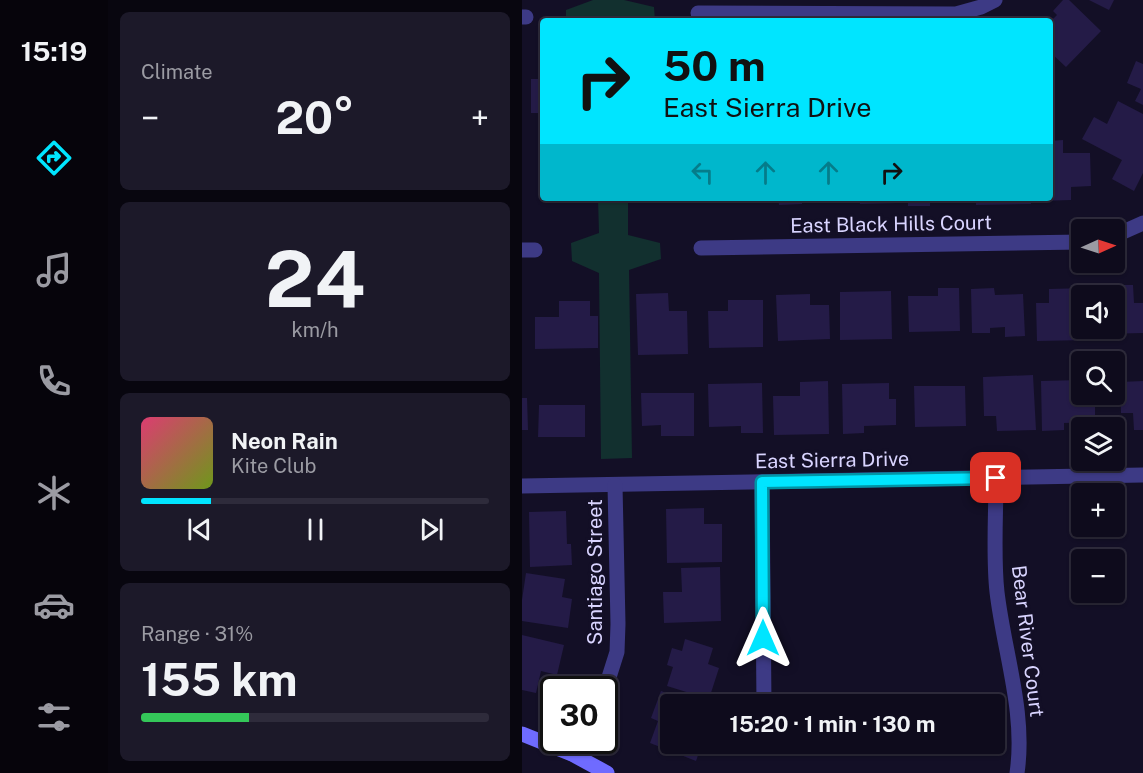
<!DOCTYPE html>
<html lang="en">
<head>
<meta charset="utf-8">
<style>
  :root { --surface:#0e0b1c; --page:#1c1929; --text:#f1f3f6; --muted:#9b9ba3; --line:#2e2b3b; --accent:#00e5ff }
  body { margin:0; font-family:"Public Sans",sans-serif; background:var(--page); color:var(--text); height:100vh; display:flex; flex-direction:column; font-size:22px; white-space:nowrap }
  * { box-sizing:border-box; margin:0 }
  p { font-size:20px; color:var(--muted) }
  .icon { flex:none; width:33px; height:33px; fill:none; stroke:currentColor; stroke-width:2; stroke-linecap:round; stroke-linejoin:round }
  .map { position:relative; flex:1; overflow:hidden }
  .side { display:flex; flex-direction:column; gap:12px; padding:12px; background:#08060f; width:414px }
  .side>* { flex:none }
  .guide { position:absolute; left:18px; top:18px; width:513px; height:183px; border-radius:6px; box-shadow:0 2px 4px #0004,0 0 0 2px var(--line); background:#00e5ff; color:#111; overflow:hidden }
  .needle { width:39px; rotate:87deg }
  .buttons { position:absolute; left:549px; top:219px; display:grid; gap:12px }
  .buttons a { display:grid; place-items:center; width:54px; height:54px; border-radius:6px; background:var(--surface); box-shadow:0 2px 4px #0004,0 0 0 2px var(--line); font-size:30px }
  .speed { position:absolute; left:18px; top:676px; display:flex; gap:12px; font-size:30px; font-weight:700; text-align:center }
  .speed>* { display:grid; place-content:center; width:78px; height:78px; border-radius:50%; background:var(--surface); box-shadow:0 2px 4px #0004,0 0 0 2px var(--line); line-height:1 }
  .speed .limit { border:3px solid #111; border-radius:9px; background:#fff; color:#111 }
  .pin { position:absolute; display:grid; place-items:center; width:51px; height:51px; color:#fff; margin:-26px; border-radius:12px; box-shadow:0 3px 9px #0006 }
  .me { position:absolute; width:66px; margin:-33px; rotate:0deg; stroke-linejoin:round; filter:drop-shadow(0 0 4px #0008) }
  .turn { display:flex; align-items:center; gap:21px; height:126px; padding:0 24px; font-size:27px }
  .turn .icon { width:78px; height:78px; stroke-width:2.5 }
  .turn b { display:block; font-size:42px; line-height:51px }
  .lanes { display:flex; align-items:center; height:57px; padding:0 24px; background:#0003; justify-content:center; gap:30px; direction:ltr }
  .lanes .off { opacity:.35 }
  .big { font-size:45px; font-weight:700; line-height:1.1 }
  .side .card { flex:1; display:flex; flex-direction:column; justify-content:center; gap:9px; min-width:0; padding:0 21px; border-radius:9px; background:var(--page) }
  .side .dial { align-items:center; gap:0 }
  .dial b { font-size:78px; line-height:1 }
  .song { display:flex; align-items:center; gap:18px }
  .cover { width:72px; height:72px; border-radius:9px; background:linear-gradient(135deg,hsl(340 70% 55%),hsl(80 70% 35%)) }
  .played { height:6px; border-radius:3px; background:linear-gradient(90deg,var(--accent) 20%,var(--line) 20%) }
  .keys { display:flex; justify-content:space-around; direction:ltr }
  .heat { display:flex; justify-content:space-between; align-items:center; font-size:33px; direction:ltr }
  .charge { height:9px; border-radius:4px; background:linear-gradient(90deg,#34c759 31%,var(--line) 0) }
  .trip { position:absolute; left:138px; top:694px; width:345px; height:60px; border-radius:6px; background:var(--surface); box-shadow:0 2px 4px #0004,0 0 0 2px var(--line); font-weight:700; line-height:60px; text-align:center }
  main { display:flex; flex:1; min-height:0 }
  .tabs { display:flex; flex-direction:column; width:108px; justify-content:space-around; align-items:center; background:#06040b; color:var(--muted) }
  .tabs .icon { width:42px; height:42px }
  .tabs .active { color:var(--accent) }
  .tabs b { font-size:27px; color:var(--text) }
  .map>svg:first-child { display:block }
  .green { fill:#12302f }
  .building { fill:#241b47 }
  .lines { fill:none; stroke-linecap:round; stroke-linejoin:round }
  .street { stroke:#3d3a85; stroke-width:15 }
  .secondary { stroke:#6f6bff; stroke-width:15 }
  .route-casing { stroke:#0095a6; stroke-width:15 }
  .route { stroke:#00e5ff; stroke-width:10 }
  .labels { text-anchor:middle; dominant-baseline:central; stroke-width:6; stroke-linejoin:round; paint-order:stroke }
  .street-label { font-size:20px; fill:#d9d4ff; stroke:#130f26 }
</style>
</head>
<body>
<main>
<nav class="tabs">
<b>15:19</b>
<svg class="icon active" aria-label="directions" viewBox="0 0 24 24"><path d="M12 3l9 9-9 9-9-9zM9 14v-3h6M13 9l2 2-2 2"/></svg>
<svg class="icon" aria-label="music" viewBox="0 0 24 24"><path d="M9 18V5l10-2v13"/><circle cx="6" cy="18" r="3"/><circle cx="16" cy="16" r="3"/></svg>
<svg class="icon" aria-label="phone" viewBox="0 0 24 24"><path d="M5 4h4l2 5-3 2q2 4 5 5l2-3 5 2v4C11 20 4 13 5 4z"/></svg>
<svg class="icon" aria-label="climate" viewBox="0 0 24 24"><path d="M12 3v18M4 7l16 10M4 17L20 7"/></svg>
<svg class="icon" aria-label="car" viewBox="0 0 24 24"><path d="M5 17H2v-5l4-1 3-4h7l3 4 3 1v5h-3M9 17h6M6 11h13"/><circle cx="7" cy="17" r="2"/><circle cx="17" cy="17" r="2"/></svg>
<svg class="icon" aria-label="filters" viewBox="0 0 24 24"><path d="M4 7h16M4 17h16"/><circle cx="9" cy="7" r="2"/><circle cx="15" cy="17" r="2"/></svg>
</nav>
<section class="side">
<div class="card"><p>Climate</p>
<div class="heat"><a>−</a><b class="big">20°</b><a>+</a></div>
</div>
<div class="card dial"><b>24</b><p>km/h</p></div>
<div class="card">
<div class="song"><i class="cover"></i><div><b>Neon Rain</b><p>Kite Club</p></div></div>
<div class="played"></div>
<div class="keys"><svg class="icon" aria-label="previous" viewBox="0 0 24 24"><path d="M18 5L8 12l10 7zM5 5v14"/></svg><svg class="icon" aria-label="pause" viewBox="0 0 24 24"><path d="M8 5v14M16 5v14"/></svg><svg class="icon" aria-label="next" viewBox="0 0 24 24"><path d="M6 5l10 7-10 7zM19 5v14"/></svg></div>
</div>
<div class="card"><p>Range · 31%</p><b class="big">155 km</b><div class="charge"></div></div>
</section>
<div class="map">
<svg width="621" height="773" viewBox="0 0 621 773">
  <rect width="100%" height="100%" fill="#130f26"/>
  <g class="green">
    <path d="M 71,0 L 102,0 L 132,7 L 133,21 L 44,21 L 44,10 Z"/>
    <path d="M 76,198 L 106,198 L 106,235 L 138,243 L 139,259 L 107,270 L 110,458 L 79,459 L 77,273 L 50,261 L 49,243 L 77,233 Z"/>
  </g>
  <g class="building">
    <path d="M 541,0 L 547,0 L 579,31 L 544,67 L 528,52 L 528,22 L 535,15 L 531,11 Z"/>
    <path d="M 567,0 L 592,0 L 587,10 Z"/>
    <path d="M 614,61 L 621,64 L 621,105 L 613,101 L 619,89 L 605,83 Z"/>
    <rect x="9" y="79" width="12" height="34"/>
    <path d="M 596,101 L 621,114 L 621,173 L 612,191 L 590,179 L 600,160 L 560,139 L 572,117 L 585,124 Z"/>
    <path d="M 541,140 L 541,153 L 568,153 L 569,186 L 549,187 L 549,200 L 518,201 L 518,198 L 528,198 L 528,141 Z"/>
    <path d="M 17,155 L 21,155 L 21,199 L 18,199 Z"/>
    <path d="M 112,198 L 135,198 L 135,202 L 113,203 Z"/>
    <path d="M 256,198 L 280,198 L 280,204 L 257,205 Z"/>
    <path d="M 337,198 L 376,198 L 376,203 L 338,204 Z"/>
    <rect x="386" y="198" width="22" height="8"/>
    <path d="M 454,198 L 509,198 L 509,204 L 454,205 Z"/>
    <path d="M 579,285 L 611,285 L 612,303 L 621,303 L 621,333 L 580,334 L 580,328 L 592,328 L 592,296 L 579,296 Z"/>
    <path d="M 416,288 L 437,288 L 438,331 L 387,332 L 386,296 L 416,296 Z"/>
    <path d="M 472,288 L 473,295 L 501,294 L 503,336 L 483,337 L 483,327 L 468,328 L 468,333 L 450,333 L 449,289 Z"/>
    <path d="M 565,288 L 565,296 L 560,296 L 560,328 L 566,328 L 566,340 L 515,341 L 514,303 L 527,303 L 527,289 Z"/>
    <path d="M 369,291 L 370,339 L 318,340 L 318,292 Z"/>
    <path d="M 146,293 L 147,311 L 165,311 L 166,354 L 116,355 L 114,294 Z"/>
    <path d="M 288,294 L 288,305 L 307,305 L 308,339 L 256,341 L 254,295 Z"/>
    <path d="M 206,300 L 241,300 L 241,347 L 187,348 L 186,311 L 206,311 Z"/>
    <path d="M 37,301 L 68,301 L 68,316 L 76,316 L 76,348 L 13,349 L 13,317 L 37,317 Z"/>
    <path d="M 511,375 L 514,430 L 475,431 L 474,416 L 462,416 L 461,377 Z"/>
    <path d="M 560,380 L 560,394 L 573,396 L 573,422 L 542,423 L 542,430 L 520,431 L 519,381 Z"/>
    <path d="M 306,381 L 307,434 L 252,435 L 251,396 L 278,396 L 278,382 Z"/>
    <path d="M 621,381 L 621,430 L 612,430 L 611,413 L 599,413 L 598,382 Z"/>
    <path d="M 240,383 L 241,433 L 219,433 L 219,426 L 187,427 L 186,384 Z"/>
    <path d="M 367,383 L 367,399 L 374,399 L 374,425 L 342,426 L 342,433 L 321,434 L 320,384 Z"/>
    <path d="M 392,386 L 443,386 L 444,426 L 393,427 Z"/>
    <path d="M 119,393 L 172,393 L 172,436 L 139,436 L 139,425 L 120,426 Z"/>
    <path d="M 0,398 L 5,398 L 6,430 L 0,430 Z"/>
    <path d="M 17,405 L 63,405 L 63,437 L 16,437 Z"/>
    <path d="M 182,508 L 182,524 L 200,524 L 200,562 L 145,563 L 144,509 Z"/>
    <path d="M 44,511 L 45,544 L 49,544 L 50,565 L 8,567 L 7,512 Z"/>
    <path d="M 198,567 L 199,621 L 142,623 L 141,592 L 160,592 L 159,568 Z"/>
    <path d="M 4,573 L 43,579 L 40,597 L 50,599 L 46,628 L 0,621 L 0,600 Z"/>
    <path d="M 0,635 L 42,645 L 35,675 L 19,671 L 14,693 L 0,690 Z"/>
    <path d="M 163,639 L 191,648 L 186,664 L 197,668 L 187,699 L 145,686 L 151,667 L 145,665 L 150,648 L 160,651 Z"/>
    <path d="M 139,691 L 177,705 L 148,705 L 148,744 L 180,744 L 174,761 L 128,743 L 136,721 L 129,718 Z"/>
  </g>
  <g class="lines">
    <g class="street">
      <path d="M 176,13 L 434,14 L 459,7 L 473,0"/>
      <path d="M 0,17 L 4,17"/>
      <path d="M 592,236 L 621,223"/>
      <path d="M 179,248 L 560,242"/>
      <path d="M 0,250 L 13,250"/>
      <path d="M 474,478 C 474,514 471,557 475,592 C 482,652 504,713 495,773"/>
      <path d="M 240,482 L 242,705"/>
      <path d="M 0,486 L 621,475"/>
      <path d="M 82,693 L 95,652 L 96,624 L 93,485"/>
      <path d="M 50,754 L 57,741"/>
    </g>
    <path class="secondary" d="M 0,734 L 50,754 L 85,773"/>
  </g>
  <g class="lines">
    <g class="route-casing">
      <path id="route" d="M 241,638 L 240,482 L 474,478"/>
    </g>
    <use href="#route" class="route"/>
  </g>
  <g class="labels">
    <g class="street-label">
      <text transform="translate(369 224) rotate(-1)">East Black Hills Court</text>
      <text transform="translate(310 460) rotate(-1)">East Sierra Drive</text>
      <text transform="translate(73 572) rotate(-90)">Santiago Street</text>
      <text transform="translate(506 641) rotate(83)">Bear River Court</text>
    </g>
  </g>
</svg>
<div class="buttons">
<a><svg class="needle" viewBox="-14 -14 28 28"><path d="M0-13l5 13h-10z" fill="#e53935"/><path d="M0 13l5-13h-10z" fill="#9b9ba3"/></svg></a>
<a><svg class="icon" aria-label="sound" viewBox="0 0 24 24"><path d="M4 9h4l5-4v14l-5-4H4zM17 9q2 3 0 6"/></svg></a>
<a><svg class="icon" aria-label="search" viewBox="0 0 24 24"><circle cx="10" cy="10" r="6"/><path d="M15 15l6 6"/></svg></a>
<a><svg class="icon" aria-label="layers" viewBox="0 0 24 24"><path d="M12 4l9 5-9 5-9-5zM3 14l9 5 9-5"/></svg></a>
<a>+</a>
<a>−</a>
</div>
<div class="speed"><div class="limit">30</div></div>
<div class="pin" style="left:474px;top:478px;background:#d93025"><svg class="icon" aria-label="arrive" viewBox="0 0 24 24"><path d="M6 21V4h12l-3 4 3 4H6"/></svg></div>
<svg class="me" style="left:241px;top:638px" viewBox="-20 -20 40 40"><path d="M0-17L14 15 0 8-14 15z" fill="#00e5ff" stroke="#fff" stroke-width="4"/></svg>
<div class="trip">15:20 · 1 min · 130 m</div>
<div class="guide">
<div class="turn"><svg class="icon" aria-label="right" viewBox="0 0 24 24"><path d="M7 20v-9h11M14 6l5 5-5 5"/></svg><div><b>50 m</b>East Sierra Drive</div></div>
<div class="lanes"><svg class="icon off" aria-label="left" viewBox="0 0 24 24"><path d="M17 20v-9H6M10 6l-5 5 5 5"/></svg><svg class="icon off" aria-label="ahead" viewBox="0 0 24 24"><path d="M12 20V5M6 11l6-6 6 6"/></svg><svg class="icon off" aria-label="ahead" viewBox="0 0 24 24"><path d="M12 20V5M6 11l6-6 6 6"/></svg><svg class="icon" aria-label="right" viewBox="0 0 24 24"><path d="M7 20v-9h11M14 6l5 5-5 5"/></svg></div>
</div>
</div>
</main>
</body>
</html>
